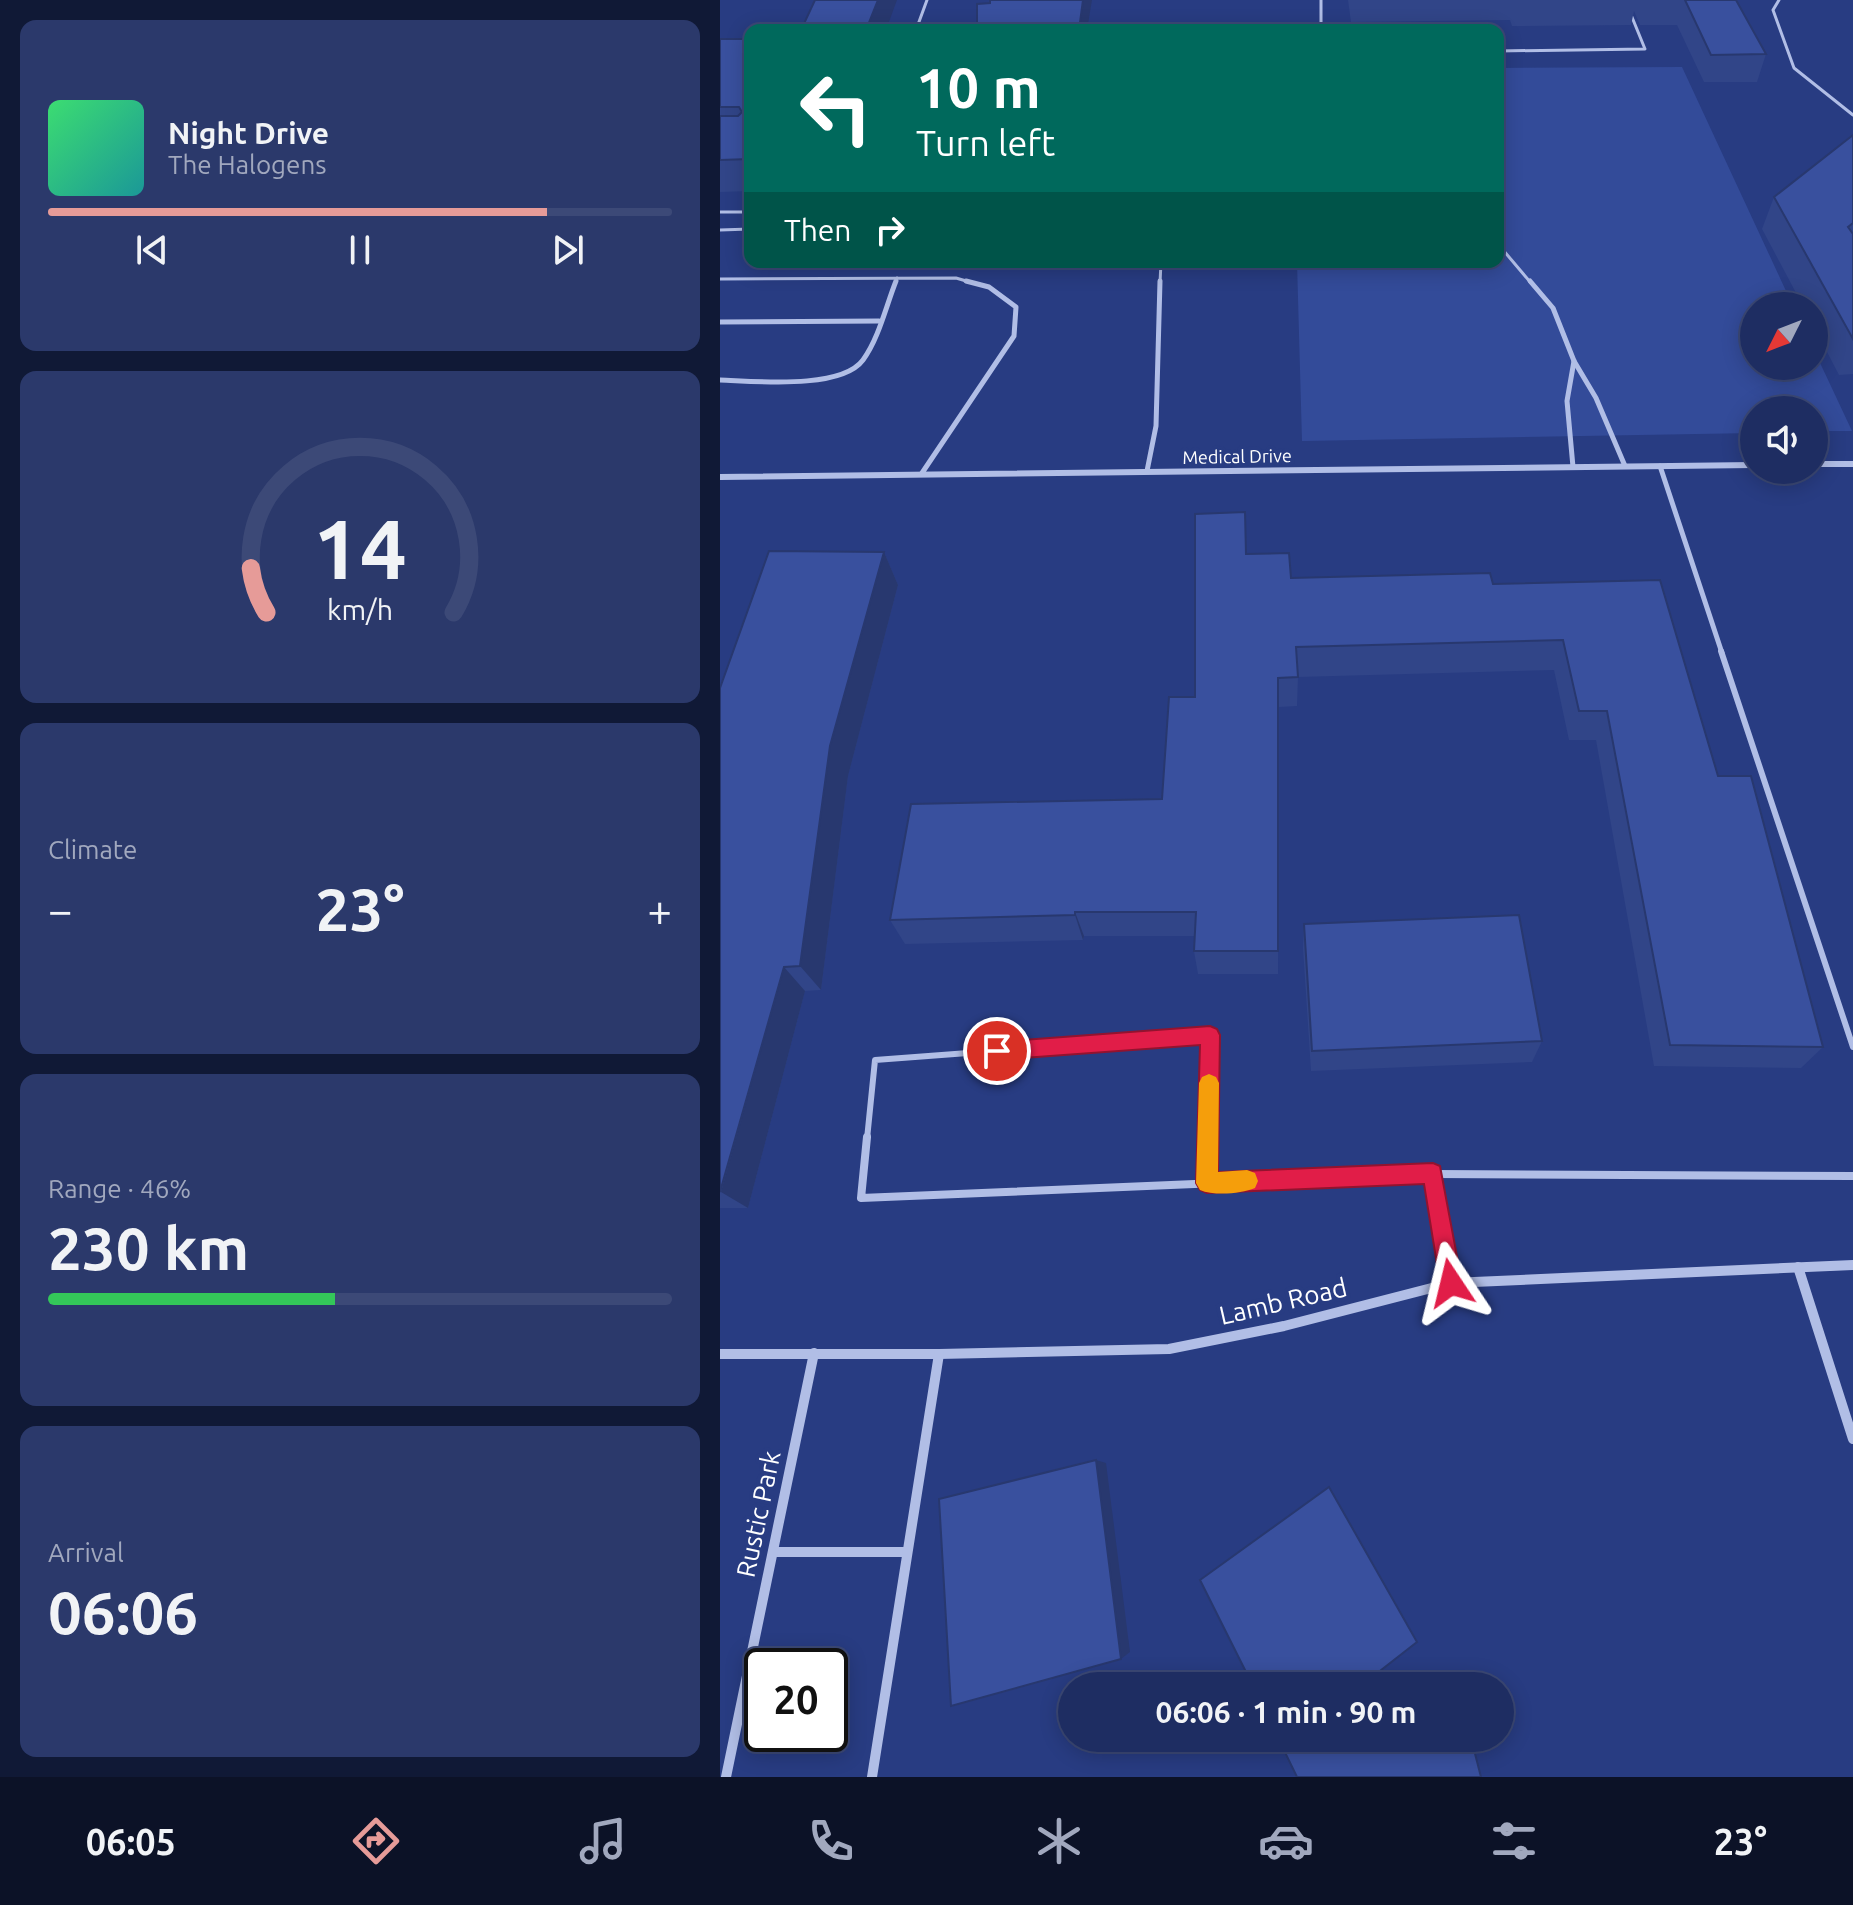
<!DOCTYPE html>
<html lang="en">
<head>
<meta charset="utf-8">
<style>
  :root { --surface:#1e2d62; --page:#2b396b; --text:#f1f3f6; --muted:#a1a8be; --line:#3c4977; --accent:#e69b98 }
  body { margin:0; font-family:Ubuntu,sans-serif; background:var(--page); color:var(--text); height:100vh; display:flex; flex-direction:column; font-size:30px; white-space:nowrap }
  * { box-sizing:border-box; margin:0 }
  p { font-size:26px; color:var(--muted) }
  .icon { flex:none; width:44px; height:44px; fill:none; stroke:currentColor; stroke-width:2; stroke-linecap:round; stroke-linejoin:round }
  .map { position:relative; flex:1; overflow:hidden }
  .side { display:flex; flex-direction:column; gap:20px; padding:20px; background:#101936; width:720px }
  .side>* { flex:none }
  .top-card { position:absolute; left:24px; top:24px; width:760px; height:244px; border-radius:16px; box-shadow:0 4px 20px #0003,0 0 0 2px var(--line); background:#00695c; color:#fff; overflow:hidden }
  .needle { width:52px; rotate:228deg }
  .buttons { position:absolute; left:1020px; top:292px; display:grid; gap:16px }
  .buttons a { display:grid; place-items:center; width:88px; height:88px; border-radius:50%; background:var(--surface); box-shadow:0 4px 20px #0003,0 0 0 2px var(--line); font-size:40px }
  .speed { position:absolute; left:24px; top:1648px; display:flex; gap:16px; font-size:40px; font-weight:700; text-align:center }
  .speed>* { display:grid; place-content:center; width:104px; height:104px; border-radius:50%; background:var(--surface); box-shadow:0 4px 20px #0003,0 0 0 2px var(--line); line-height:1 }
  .speed .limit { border:4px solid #111; border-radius:12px; background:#fff; color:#111 }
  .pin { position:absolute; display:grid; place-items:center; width:68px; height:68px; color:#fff; margin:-34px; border:4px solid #fff; border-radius:50%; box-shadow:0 2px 8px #0007 }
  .me { position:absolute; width:88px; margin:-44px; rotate:350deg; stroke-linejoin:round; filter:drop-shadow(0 0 6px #0008) }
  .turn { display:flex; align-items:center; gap:28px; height:168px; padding:0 40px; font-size:36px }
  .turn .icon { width:104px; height:104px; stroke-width:2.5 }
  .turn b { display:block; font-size:56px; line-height:68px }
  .then { display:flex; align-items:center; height:76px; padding:0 40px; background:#0003; gap:16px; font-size:30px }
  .big { font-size:60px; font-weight:700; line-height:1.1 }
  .side .tile { flex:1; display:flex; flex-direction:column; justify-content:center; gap:12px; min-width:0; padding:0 28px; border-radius:16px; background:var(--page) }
  .side .dial { align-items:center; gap:0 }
  .dial svg { height:208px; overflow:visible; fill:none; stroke:var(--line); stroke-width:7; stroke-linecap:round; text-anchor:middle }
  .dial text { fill:var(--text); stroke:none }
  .song { display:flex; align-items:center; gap:24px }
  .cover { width:96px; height:96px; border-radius:12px; background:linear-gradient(135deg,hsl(140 70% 55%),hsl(180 70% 35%)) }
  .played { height:8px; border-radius:4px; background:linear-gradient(90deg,var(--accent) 80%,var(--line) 80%) }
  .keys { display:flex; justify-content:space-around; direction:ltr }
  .heat { display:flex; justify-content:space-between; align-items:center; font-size:44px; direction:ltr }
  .charge { height:12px; border-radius:6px; background:linear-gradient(90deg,#34c759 46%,var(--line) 0) }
  .trip { position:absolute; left:338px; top:1672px; width:456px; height:80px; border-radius:40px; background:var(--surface); box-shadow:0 4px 20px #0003,0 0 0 2px var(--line); font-weight:700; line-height:80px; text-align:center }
  .dock { display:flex; height:128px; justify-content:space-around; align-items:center; background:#0c1227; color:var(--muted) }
  .dock .icon { width:56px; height:56px }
  .dock .selected { color:var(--accent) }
  .dock b { font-size:36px; color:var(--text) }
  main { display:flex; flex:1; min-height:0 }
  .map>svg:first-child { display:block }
  .green { fill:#334b99 }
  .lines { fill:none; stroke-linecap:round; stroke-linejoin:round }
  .lane-far3 { stroke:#b1bee6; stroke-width:3 }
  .lane-far2 { stroke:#b1bee6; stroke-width:5 }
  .lane-far1 { stroke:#b1bee6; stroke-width:6 }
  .lane { stroke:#b1bee6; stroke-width:8 }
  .street-far1 { stroke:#b1bee6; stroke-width:6 }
  .street { stroke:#b1bee6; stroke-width:10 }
  .wall { fill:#314588 }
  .shaded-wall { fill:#28386f }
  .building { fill:#39509e; stroke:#28386f; stroke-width:2 }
  .route { fill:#e11d48; stroke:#92132f; stroke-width:2 }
  .slow { fill:#f59e0b }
  .labels { text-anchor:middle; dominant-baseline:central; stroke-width:8; stroke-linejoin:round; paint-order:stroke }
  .far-street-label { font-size:18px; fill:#fff; stroke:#283c82 }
  .near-street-label { font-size:26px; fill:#fff; stroke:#283c82 }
</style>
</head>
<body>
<main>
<section class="side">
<div class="tile">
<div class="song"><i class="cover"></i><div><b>Night Drive</b><p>The Halogens</p></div></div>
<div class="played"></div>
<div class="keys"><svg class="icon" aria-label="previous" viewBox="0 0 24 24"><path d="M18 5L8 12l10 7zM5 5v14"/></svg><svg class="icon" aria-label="pause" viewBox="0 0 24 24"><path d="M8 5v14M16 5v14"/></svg><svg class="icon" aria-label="next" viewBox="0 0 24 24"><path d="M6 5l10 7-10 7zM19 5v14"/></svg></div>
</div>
<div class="tile dial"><svg viewBox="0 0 100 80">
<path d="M14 69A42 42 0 1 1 86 69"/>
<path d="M14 69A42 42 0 0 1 8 52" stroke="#e69b98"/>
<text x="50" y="56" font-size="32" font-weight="700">14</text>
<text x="50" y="72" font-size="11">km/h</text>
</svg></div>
<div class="tile"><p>Climate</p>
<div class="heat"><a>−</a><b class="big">23°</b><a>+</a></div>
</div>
<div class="tile"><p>Range · 46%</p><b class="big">230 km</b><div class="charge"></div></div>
<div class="tile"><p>Arrival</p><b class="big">06:06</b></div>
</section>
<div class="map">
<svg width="1133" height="1777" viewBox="0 0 1133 1777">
  <rect width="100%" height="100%" fill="#283c82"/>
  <path class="green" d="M 962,67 L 1073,306 L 1034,306 L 1034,366 L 1094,366 L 1094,350 L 1132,431 L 1094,431 L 1094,410 L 1034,410 L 1034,433 L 582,441 L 577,262 L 778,262 L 778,68 Z"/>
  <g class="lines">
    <g class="lane-far3">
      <path d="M 601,0 L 601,30"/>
      <path d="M 1059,0 L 1053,10 L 1074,68 L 1133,115"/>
      <path d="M 196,30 L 207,0"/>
      <path d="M 778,51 L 925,49 L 905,0"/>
      <path d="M 0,212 L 30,212"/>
      <path d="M 0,230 L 30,229"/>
      <path d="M 778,244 L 811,283"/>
      <path d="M 0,279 L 236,278 L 253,283"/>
      <path d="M 175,283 L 177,278"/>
      <path d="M 440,283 L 441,262"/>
    </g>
    <g class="lane-far2">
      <path d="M 810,281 L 833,308 L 854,361 L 876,398 L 905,466"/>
      <path d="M 0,322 L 159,321"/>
      <path d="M 0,380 C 34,381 121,390 143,360 C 159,338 166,306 176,281"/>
      <path d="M 940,466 L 1002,653"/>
      <path d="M 853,467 L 847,401 L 854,361"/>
      <path d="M 427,471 L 436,426 L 440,281"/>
      <path d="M 202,473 L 294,336 L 296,307 L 269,287 L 246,281"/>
    </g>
    <g class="lane-far1">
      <path d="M 1001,651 L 1133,1047"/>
      <path d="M 147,1139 L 155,1060 L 490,1035 L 488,1139"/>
    </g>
    <g class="lane">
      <path d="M 147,1137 L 141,1198 L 713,1174 L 731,1283"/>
      <path d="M 713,1174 L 1133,1176"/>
      <path d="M 487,1183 L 488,1137"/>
    </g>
    <g class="street-far1">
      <path d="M 1094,464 L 1133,464"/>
      <path d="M 0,477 L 1034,465"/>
    </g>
    <g class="street">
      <path d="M 1078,1267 L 1133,1439"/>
      <path d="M 0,1354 L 219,1354 L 449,1349 L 564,1326 L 731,1283 L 1133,1265"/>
      <path d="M 53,1552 L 187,1552"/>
      <path d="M 6,1777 L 94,1353"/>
      <path d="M 152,1777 L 219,1354"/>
    </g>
  </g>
  <g class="wall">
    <path d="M 628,0 L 1016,0 L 1046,54 L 1037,82 L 984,82 L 957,25 L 920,25 L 914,11 L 911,25 L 792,26 L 790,20 L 631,22 Z"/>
    <path d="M 0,39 L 30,39 L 30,191 L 0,192 Z"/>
    <path d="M 1133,135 L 1133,374 L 1119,375 L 1094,327 L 1094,306 L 1083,306 L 1042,229 L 1054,197 Z"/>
    <path d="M 164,552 L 178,585 L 128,776 L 101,990 L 85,991 L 28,1208 L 0,1208 L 0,688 Z"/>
    <path d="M 526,554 L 571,578 L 773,584 L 940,580 L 998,776 L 1103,1047 L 1081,1068 L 934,1066 L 876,740 L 849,740 L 834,670 L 578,677 L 577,706 L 559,707 L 558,974 L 478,974 L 474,951 L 475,936 L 364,936 L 363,940 L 185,944 L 170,920 L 442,799 L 475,697 Z"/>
    <path d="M 584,924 L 822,1041 L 812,1062 L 591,1071 L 583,948 Z"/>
    <path d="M 558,1738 L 751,1738 L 761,1777 Z"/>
  </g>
  <g class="shaded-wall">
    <path d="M 158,0 L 177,0 L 166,30 L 146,30 Z"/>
    <path d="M 363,0 L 372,0 L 367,30 L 359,30 Z"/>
    <path d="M 164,552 L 178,585 L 128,776 L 101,990 L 80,966 L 110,746 Z"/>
    <path d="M 355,912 L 364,936 L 363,940 L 355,915 Z"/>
    <path d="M 64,967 L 85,991 L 28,1208 L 1,1192 Z"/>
    <path d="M 376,1460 L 386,1463 L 410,1652 L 401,1659 Z"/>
  </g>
  <g class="building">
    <path d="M 95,0 L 158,0 L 146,30 L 81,30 Z"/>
    <path d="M 270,0 L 363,0 L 359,30 L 257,30 L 257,4 L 270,3 Z"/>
    <path d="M 965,0 L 1016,0 L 1046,54 L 991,55 Z"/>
    <path d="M 0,39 L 30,39 L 30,159 L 0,160 L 0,116 L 18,116 L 22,112 L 19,107 L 0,107 Z"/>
    <path d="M 1133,135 L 1133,223 L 1128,227 L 1133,234 L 1133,339 L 1054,197 Z"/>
    <path d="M 525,512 L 526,554 L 569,553 L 571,578 L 770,573 L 773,584 L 940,580 L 998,776 L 1031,776 L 1103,1047 L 950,1045 L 887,711 L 859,711 L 843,640 L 576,647 L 578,677 L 558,678 L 558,951 L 474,951 L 476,912 L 355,912 L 355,915 L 170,920 L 191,804 L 442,799 L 449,697 L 475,697 L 475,514 Z"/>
    <path d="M 49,551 L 164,552 L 110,746 L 80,966 L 64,967 L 0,1192 L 0,688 Z"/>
    <path d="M 799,915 L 822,1041 L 592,1051 L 584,924 Z"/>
    <path d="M 376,1460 L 401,1659 L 231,1706 L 219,1499 Z"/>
    <path d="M 609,1487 L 697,1642 L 660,1671 L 663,1686 L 533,1686 L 480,1580 Z"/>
    <path d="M 558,1738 L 674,1738 L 675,1744 L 697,1738 L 751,1738 L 761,1777 L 577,1777 Z"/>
  </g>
  <path class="route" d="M 490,1026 L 497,1029 L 500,1035 L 498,1172 L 713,1163 L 720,1166 L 742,1283 L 739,1291 L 731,1294 L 723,1291 L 720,1283 L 704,1184 L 487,1193 L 480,1190 L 476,1183 L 480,1045 L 277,1060 L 270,1058 L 267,1051 L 270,1044 L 277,1042 Z"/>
  <path class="slow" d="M 489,1074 L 496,1077 L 499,1083 L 498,1172 L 527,1170 L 535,1173 L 538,1181 L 535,1188 C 521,1194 494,1196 480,1190 L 476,1183 L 479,1083 L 482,1077 Z"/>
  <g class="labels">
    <g class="far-street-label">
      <text transform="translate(517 456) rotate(-1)">Medical Drive</text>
    </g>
    <g class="near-street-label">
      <text transform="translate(563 1301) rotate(-13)">Lamb Road</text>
      <text transform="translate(38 1514) rotate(-78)">Rustic Park</text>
    </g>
  </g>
</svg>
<div class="buttons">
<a><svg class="needle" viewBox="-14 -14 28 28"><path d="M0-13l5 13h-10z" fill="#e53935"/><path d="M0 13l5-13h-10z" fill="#a1a8be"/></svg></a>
<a><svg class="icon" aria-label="sound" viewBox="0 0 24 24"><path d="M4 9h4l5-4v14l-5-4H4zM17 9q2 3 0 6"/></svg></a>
</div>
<div class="speed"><div class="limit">20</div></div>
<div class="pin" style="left:277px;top:1051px;background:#d93025"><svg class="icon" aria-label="arrive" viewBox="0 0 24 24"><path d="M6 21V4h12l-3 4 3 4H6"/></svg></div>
<svg class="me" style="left:731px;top:1283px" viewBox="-20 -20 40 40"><path d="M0-17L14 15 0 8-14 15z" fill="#e11d48" stroke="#fff" stroke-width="4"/></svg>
<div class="trip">06:06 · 1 min · 90 m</div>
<div class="top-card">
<div class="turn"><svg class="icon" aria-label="left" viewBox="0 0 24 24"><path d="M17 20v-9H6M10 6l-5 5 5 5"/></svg><div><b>10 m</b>Turn left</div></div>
<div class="then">Then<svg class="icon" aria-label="right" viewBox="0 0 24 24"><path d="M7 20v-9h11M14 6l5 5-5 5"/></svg></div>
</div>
</div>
</main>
<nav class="dock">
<b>06:05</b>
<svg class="icon selected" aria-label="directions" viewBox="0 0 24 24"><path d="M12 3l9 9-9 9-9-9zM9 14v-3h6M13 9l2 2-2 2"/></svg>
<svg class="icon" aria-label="music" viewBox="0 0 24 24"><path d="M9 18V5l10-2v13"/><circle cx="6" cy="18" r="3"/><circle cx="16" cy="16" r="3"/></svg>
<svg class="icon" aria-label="phone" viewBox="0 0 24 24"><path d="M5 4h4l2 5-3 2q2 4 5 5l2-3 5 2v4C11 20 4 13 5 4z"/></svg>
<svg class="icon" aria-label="climate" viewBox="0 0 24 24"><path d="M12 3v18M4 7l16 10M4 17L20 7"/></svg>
<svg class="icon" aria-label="car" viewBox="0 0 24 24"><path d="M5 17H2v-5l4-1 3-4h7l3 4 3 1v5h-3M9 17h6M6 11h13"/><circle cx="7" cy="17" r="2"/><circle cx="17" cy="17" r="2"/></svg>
<svg class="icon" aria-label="filters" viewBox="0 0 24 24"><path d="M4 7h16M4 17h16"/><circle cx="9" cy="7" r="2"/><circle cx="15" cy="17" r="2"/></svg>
<b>23°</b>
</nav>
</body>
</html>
